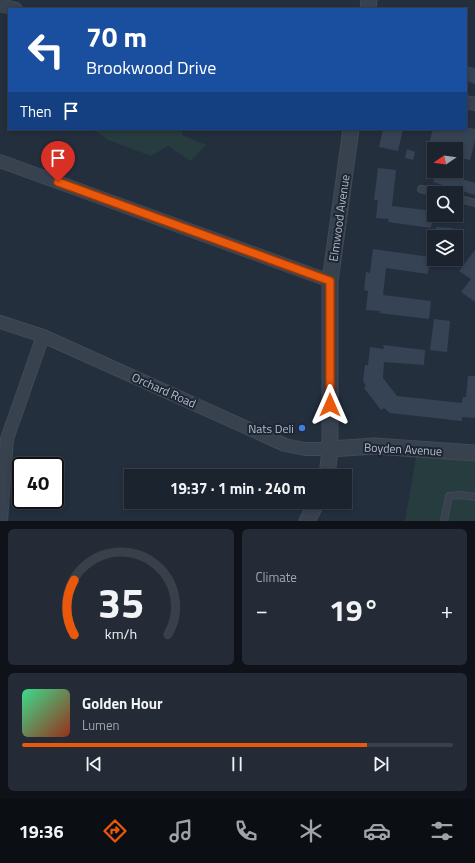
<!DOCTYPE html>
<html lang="en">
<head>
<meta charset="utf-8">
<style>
  :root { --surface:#1b232e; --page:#242b36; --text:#f1f3f6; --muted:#a0a4aa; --line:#39404a; --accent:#ea580c }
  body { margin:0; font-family:"Titillium Web",sans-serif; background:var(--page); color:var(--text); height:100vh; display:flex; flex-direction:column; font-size:15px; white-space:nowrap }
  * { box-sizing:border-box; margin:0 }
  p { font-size:13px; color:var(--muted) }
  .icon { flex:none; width:22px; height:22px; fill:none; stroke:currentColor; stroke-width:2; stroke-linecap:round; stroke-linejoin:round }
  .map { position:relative; height:521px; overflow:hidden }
  .side { display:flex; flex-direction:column; gap:8px; padding:8px; background:#0f1319; flex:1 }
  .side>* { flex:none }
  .banner { position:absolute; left:8px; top:8px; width:459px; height:122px; border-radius:0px; box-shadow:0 2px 6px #0003,0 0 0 1px var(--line); background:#1a4fa0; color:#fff; overflow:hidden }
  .needle { width:26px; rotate:257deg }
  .tools { position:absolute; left:427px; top:142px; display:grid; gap:8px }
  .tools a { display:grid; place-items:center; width:36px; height:36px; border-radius:0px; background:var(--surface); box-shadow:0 2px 6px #0003,0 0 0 1px var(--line); font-size:20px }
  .speed { position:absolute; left:12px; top:457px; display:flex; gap:8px; font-size:20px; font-weight:700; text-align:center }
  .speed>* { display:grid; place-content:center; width:52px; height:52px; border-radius:50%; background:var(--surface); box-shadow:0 2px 6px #0003,0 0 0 1px var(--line); line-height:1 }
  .speed .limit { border:2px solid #111; border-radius:6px; background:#fff; color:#111 }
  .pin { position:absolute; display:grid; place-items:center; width:34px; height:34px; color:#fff; margin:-41px -17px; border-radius:50% 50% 50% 0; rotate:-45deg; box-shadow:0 0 4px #0007 }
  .pin .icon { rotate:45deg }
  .me { position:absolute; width:44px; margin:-22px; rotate:0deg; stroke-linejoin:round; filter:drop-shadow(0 0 3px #0008) }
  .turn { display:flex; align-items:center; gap:14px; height:84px; padding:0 12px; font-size:18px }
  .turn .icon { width:52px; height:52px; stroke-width:2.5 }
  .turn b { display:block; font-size:28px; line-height:34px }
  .then { display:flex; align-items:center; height:38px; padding:0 12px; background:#0003; gap:8px; font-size:15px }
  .big { font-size:30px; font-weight:700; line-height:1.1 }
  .side .tile { flex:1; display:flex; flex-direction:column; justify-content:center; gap:6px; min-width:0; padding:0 14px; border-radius:6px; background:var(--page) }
  .side .dial { align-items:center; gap:0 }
  .dial svg { height:104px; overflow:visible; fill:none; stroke:var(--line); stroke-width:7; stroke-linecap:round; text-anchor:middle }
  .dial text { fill:var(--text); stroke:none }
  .song { display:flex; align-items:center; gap:12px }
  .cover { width:48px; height:48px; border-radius:6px; background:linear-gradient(135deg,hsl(150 70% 55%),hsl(10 70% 35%)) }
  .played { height:4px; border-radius:2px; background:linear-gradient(90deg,var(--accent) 80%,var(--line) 80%) }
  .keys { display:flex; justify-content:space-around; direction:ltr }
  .heat { display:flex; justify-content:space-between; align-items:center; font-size:22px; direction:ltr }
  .side .tiles { flex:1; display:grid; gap:8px; grid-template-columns:1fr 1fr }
  .tile:last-child { grid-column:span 2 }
  .trip { position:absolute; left:124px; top:469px; width:228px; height:40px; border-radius:0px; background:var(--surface); box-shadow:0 2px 6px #0003,0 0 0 1px var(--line); font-weight:700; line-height:40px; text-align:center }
  .dock { display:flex; height:64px; justify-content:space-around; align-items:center; background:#0b0e12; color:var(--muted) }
  .dock .icon { width:28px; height:28px }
  .dock .selected { color:var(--accent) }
  .dock b { font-size:18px; color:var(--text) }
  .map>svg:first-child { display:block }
  .green { fill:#263c3f }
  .building { fill:#364354 }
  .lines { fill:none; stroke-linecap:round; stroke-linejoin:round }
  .service-casing { stroke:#414a57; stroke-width:8 }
  .minor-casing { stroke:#414a57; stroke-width:14 }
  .tertiary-casing { stroke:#414a57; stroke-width:17 }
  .service { stroke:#38414e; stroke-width:6 }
  .minor { stroke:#38414e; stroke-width:12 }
  .tertiary { stroke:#38414e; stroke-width:15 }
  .route-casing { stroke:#983908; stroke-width:10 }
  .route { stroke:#ea580c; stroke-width:7 }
  .shop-dot { fill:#3f7fe0; stroke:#1d2633; stroke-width:1.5 }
  .labels { text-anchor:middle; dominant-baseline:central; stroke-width:4; stroke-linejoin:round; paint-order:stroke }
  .street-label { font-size:12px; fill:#b4bcc9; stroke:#1d2633 }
  .poi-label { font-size:12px; fill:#b4bcc9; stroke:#1d2633; text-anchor:end }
</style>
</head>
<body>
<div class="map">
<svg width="475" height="521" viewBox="0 0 475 521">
  <rect width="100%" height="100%" fill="#242f3e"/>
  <g class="green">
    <path d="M 93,129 L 182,129 L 182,135 L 206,145 L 191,161 L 168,146 L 151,156 L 108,140 Z"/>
    <path d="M 418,446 L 475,452 L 475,521 L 405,521 Z"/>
  </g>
  <g class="building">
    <path d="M 466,66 L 475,68 L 475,84 L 466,81 Z"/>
    <path d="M 466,127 L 475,129 L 475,141 L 470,160 L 456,157 L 456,149 L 437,149 L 428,147 L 433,129 L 466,129 Z"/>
    <path d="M 383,129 L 403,129 L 398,151 L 379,147 Z"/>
    <path d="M 407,149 L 415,152 L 413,160 L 405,158 Z"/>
    <path d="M 378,168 L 396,170 L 392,206 L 434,211 L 431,228 L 388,222 L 389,219 L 376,218 L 378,200 L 374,200 Z"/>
    <path d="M 437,171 L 475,183 L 475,195 L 433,182 Z"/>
    <path d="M 436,227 L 453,228 L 452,237 L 435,237 Z"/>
    <path d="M 373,249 L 430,257 L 428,274 L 386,268 L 383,295 L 431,301 L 429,319 L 379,313 L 380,311 L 366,310 L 368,291 L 364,290 L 366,272 L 370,273 Z"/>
    <path d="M 475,250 L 475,302 L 461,292 L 471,279 L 459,271 Z"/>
    <path d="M 434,319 L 450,321 L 447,352 L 430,350 Z"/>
    <path d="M 383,345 L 425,350 L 424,365 L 384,362 L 383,378 L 397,396 L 462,403 L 463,397 L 466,397 L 468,376 L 475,376 L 475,418 L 462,417 L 462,421 L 390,413 L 384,408 L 381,410 L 364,388 L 366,386 L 363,381 L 365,365 L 368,365 L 370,347 L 384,349 Z"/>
  </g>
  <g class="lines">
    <g class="service-casing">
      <g id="service">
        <path d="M 421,189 L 437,193"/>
        <path d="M 456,198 L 475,203"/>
        <path d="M 444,521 L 449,496 L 461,495 L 475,497"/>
      </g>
    </g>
    <g class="minor-casing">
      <g id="minor">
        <path d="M 0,5 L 16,9"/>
        <path d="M 466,102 L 475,104"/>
        <path d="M 0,161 L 330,281"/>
        <path d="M 0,322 L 43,336 L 285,445 L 305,449 L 330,449"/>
        <path d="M 1,521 L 7,439 L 43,336"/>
      </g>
    </g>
    <g class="tertiary-casing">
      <g id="tertiary">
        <path d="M 368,9 L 369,0"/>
        <path d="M 330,449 L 375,446 L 475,453"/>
        <path d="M 327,476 L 330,449 L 330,281 L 351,129"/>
        <path d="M 307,521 L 317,502"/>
      </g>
    </g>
    <use href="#service" class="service"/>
    <use href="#minor" class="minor"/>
    <use href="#tertiary" class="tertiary"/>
  </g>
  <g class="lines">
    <g class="route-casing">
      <path id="route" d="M 58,182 L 330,281 L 330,405"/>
    </g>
    <use href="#route" class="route"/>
  </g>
  <circle class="shop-dot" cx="302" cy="428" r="4"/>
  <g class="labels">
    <g class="street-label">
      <text transform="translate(339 218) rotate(-82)">Elmwood Avenue</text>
      <text transform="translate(164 390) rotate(24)">Orchard Road</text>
      <text transform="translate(403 449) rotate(3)">Boyden Avenue</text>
    </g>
    <g class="poi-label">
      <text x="294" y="428">Nats Deli</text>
    </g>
  </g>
</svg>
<div class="tools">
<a><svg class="needle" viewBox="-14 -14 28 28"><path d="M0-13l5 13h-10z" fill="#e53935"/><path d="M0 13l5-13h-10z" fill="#a0a4aa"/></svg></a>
<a><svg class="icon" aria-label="search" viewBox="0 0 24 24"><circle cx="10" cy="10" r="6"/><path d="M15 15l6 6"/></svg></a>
<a><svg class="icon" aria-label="layers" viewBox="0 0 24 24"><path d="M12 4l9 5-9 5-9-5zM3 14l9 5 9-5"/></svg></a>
</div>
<div class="speed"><div class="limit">40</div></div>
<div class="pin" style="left:58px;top:182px;background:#d93025"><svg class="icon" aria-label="arrive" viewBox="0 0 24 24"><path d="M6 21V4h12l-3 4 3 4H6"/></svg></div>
<svg class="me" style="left:330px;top:405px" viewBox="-20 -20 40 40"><path d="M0-17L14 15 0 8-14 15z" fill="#ea580c" stroke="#fff" stroke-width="4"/></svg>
<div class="trip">19:37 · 1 min · 240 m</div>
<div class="banner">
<div class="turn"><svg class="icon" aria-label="left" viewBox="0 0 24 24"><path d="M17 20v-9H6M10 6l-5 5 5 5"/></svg><div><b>70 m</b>Brookwood Drive</div></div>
<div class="then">Then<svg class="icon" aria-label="arrive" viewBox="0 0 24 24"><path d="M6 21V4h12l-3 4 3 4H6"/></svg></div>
</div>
</div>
<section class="side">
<div class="tiles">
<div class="tile dial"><svg viewBox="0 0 100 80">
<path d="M14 69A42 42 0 1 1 86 69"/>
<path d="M14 69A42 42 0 0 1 14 27" stroke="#ea580c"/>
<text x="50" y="56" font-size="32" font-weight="700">35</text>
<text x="50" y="72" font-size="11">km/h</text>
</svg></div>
<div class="tile"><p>Climate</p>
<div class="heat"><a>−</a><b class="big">19°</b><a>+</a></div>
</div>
<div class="tile">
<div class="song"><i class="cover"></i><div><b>Golden Hour</b><p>Lumen</p></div></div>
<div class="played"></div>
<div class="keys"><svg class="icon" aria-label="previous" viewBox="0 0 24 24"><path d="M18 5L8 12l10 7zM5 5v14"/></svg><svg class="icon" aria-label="pause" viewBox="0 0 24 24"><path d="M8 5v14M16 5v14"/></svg><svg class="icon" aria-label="next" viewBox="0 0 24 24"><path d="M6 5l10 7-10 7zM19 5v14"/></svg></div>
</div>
</div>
</section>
<nav class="dock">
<b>19:36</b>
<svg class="icon selected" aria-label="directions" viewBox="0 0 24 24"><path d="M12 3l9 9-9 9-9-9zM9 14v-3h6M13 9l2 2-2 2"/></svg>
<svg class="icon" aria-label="music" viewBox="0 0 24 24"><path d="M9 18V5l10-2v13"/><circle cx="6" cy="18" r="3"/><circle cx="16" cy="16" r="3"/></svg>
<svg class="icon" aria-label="phone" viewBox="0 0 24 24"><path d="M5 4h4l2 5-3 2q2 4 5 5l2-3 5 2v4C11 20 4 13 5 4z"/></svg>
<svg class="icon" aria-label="climate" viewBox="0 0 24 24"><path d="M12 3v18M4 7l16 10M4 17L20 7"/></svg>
<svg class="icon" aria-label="car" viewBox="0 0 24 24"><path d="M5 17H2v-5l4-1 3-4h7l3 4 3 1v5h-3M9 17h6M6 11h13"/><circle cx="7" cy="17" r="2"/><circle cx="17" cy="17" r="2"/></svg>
<svg class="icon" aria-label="filters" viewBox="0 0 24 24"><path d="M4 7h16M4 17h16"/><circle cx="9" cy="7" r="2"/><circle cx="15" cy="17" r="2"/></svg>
</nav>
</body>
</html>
